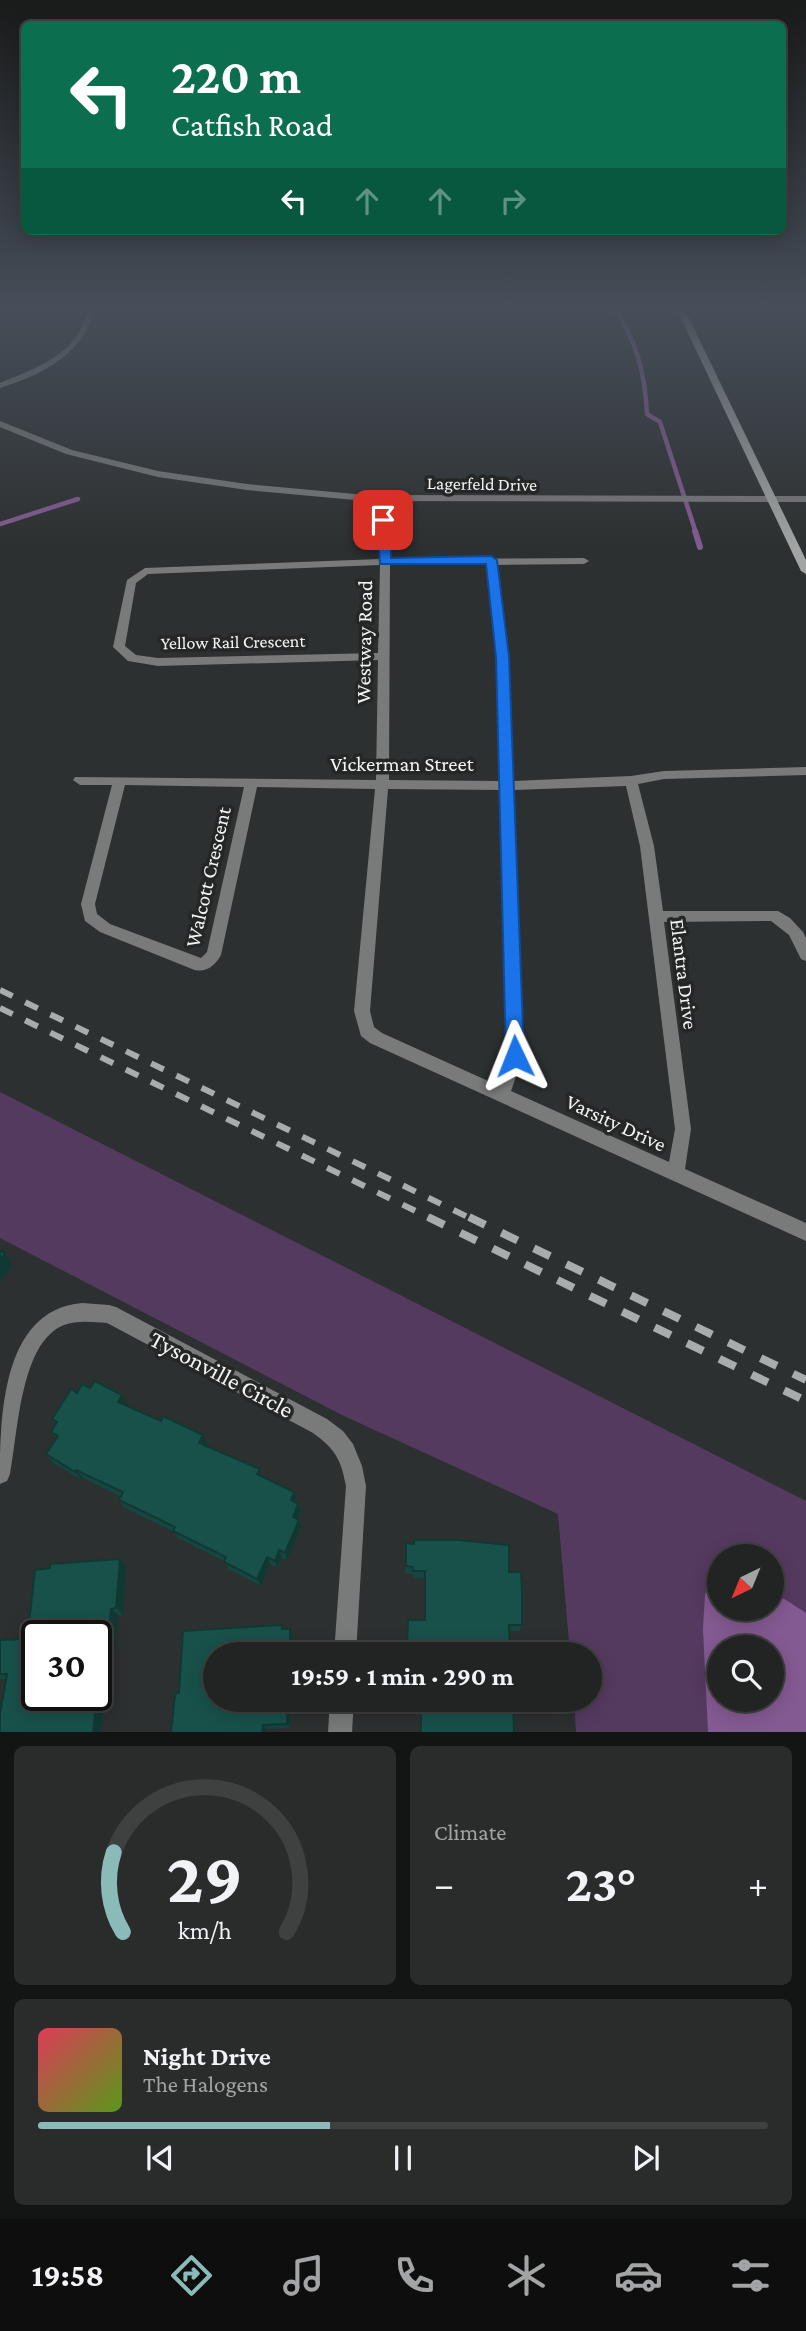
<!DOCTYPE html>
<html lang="en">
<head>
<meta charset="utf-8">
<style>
  :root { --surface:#222424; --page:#2a2c2c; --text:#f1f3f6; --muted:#a2a4a6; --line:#3f4141; --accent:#8bbbb9 }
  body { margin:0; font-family:"Crimson Pro",serif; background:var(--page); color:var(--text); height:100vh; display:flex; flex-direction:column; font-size:26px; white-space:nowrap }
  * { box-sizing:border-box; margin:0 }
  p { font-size:23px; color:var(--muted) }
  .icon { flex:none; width:38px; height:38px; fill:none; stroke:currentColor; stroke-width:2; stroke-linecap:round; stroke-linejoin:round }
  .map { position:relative; height:1732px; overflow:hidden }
  .drawer { display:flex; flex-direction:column; gap:14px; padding:14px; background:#131414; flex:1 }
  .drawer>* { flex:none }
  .banner { position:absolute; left:21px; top:21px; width:765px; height:214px; border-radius:10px; box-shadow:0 4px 18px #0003,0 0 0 2px var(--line); background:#0b6e4f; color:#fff; overflow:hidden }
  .needle { width:46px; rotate:223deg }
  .fabs { position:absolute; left:707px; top:1544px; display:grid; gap:14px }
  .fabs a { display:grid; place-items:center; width:77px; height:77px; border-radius:50%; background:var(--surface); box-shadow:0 4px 18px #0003,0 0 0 2px var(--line); font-size:35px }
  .speed { position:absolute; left:21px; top:1620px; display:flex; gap:14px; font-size:35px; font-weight:700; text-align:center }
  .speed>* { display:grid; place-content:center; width:91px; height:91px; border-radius:50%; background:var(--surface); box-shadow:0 4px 18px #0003,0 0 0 2px var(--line); line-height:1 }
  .speed .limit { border:4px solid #111; border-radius:10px; background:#fff; color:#111 }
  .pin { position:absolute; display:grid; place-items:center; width:60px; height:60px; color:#fff; margin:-30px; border-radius:14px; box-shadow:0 4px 10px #0006 }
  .me { position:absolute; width:77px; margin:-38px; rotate:358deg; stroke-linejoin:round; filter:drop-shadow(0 0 5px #0008) }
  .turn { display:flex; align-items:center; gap:24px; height:147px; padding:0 35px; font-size:32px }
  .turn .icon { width:91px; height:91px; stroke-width:2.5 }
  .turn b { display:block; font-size:49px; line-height:60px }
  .lanes { display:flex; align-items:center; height:66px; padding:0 35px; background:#0003; justify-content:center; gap:35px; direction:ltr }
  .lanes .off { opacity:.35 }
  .big { font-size:52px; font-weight:700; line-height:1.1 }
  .drawer .card { flex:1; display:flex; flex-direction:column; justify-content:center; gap:10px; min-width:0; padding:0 24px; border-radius:10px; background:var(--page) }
  .drawer .dial { align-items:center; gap:0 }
  .dial svg { height:182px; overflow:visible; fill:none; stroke:var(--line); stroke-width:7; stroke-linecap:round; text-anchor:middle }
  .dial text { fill:var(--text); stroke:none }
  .song { display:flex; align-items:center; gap:21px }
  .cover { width:84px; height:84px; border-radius:10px; background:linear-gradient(135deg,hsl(350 70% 55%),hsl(90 70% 35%)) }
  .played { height:7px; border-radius:4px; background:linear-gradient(90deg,var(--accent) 40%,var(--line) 40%) }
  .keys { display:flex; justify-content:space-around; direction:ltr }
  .heat { display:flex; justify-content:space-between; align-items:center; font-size:38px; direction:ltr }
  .drawer .tiles { flex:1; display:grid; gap:14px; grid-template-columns:1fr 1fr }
  .card:last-child { grid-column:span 2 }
  .trip { position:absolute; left:203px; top:1642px; width:399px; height:70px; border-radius:35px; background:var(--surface); box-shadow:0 4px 18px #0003,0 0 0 2px var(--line); font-weight:700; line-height:70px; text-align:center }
  .menu { display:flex; height:112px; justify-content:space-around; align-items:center; background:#0e0e0e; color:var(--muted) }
  .menu .icon { width:49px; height:49px }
  .menu .active { color:var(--accent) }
  .menu b { font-size:32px; color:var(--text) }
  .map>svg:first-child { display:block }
  .green { fill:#553a5f; fill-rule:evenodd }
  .water { fill:#845a92; fill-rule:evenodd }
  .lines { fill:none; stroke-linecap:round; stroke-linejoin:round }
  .stream-far1 { stroke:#845a92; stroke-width:4.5 }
  .stream { stroke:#845a92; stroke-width:6 }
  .service { fill:#797a7a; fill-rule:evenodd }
  .minor { fill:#797a7a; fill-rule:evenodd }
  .tertiary { fill:#797a7a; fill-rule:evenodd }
  .secondary { fill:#a2a5a4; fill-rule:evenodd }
  .rail-far1 { stroke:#a9acac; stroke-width:6; stroke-dasharray:14 14; stroke-linecap:butt }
  .rail { stroke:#a9acac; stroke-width:8; stroke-dasharray:18 18; stroke-linecap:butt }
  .wall { fill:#154640 }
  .shaded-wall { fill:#113934 }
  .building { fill:#18514a; stroke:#113934; stroke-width:2; fill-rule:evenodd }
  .route { fill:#1a73e8; stroke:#114b97; stroke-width:2 }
  .labels { text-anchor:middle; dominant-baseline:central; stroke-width:7; stroke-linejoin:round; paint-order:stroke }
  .far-street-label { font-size:18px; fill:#f3f5f5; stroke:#242726 }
  .street-label { font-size:21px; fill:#f3f5f5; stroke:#242726 }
  .near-street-label { font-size:24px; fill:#f3f5f5; stroke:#242726 }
</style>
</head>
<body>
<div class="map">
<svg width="806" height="1733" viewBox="0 0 806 1733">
  <rect width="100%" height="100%" fill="#2d3030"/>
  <path class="green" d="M 0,1092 L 806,1501 L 806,1732 L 576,1732 L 574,1699 L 590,1699 L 590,1654 L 570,1654 L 558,1514 L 342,1415 L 0,1238 ZM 719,1556 L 772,1556 L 772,1608 L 719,1608 ZM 719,1647 L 772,1647 L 772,1699 L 719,1699 Z"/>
  <path class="water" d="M 719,1572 L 719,1608 L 772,1608 L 772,1591 L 806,1613 L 806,1732 L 708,1732 L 703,1629 L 705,1594 ZM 719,1647 L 772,1647 L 772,1699 L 719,1699 Z"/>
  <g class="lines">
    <g class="stream-far1">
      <path d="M 614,308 C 637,341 645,374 647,414 L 660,422 L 696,533"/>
      <path d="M 0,524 L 78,499"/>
    </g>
    <path class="stream" d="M 695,531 L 700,547"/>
    <path class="service" d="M 89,308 L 95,308 C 85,354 41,375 0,388 L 0,383 C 39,367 78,354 89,308 Z"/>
    <g class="minor">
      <path d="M 383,496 L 388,499 L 390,559 L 584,558 L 589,561 L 584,564 L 497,565 L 509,657 L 513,781 L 631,776 L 664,771 L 806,767 L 806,775 L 664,779 L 638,784 L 654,846 L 663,911 L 778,911 L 790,918 L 803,932 L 806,938 L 806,961 L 801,959 L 789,935 L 771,921 L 664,922 L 691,1129 L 685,1169 L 806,1223 L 806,1241 L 370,1043 L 361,1036 L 354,1011 L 375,789 L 257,787 L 221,955 C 215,966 205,974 192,969 L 100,932 L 85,921 L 81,904 L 112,785 L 80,785 L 73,780 L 75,777 L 376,780 L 378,660 L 158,666 L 128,661 L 113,647 L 127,580 L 145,568 L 380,559 L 378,499 ZM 380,565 L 378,653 L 158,658 L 136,655 L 125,646 L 136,583 L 148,574 ZM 390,565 L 486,565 L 497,657 L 500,781 L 389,780 ZM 125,785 L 244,787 L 207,952 L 201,958 L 110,924 L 97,914 L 95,904 ZM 626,786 L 640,846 L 675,1129 L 669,1162 L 511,1091 L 523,1057 L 514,790 ZM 388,789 L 500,790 L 507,1057 L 497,1085 L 382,1033 L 374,1027 L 370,1011 Z"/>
      <path d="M 82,1303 L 109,1305 L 116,1307 L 327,1419 L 343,1431 L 353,1444 L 362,1466 L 366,1486 L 356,1654 L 334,1654 L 346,1486 C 341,1459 335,1449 313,1433 L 107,1323 C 93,1322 77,1320 64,1325 C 20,1342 18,1434 10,1474 L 7,1481 L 0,1484 C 0,1421 0,1310 82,1303 Z"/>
      <path d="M 330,1699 L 354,1699 L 352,1733 L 328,1733 Z"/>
    </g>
    <path class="tertiary" d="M 0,421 L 72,450 L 158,471 L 247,484 L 366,495 L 806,496 L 806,502 L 366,501 L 247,490 L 158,477 L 66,454 L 0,427 Z"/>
    <path class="secondary" d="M 676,308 L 684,308 L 806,560 L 806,574 L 801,571 Z"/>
    <g class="rail-far1">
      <path d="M 0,990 L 472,1219"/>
      <path d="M 0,1008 L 432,1219"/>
    </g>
    <g class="rail">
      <path d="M 428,1217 L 806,1401"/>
      <path d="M 469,1217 L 806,1380"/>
    </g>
  </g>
  <g class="wall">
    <path d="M 90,1388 L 161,1421 L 203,1435 L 208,1444 L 207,1446 L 262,1476 L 294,1492 L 296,1500 L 295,1503 L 298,1504 L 301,1512 L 298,1519 L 301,1528 L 287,1560 L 282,1558 L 277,1568 L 270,1564 L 261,1586 L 228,1569 L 224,1561 L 178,1538 L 174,1532 L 125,1508 L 119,1500 L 121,1497 L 83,1478 L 82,1480 L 53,1463 L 46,1454 L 56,1438 L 51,1432 L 56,1424 L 52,1419 L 77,1393 Z"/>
    <path d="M 406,1543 L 509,1572 L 522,1625 L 519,1631 L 509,1631 L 510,1654 L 407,1654 L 408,1620 L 424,1620 L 424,1578 L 413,1578 L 413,1574 L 405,1573 Z"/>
    <path d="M 120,1559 L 126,1566 L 123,1615 L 118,1615 L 112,1674 L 107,1674 L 101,1733 L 0,1733 L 6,1679 L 0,1679 L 0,1640 L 22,1639 L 29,1623 Z"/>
    <path d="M 282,1625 L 284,1629 L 290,1629 L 293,1634 L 293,1654 L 215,1654 L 215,1699 L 290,1699 L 290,1728 L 266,1729 L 266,1733 L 171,1733 L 175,1694 L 179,1693 L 183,1631 Z"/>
  </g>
  <g class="shaded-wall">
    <path d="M 5,1253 L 12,1265 L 0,1283 L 0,1260 Z"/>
    <path d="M 122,1395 L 128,1405 L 124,1412 L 118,1402 Z"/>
    <path d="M 203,1435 L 208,1444 L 204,1452 L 199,1443 Z"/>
    <path d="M 76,1470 L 83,1478 L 82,1480 L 75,1472 Z"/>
    <path d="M 294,1492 L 296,1500 L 293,1508 L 291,1500 Z"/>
    <path d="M 298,1504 L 301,1512 L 295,1524 L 293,1517 Z"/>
    <path d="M 299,1520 L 301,1528 L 287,1560 L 285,1553 Z"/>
    <path d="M 279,1550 L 282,1558 L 277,1568 L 275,1561 Z"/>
    <path d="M 267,1557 L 270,1564 L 261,1586 L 257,1579 Z"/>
    <path d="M 120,1559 L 126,1566 L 123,1615 L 116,1608 Z"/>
    <path d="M 111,1609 L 118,1615 L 112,1674 L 105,1669 Z"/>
    <path d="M 290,1629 L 293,1634 L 293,1654 L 290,1653 Z"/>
    <path d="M 100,1669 L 107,1674 L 101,1733 L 93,1733 Z"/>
    <path d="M 287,1699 L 290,1699 L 290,1728 L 287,1724 Z"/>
    <path d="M 263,1725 L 266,1729 L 266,1733 L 262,1733 Z"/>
  </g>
  <g class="building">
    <path d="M 0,1251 L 5,1253 L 0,1260 Z"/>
    <path d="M 95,1381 L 122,1395 L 118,1402 L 161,1421 L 163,1416 L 203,1435 L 199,1443 L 260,1469 L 257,1474 L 294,1492 L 291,1500 L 298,1504 L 293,1517 L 299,1520 L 285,1553 L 279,1550 L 275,1561 L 267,1557 L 257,1579 L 224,1562 L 226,1557 L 173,1531 L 175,1527 L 119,1500 L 123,1492 L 76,1470 L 75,1472 L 46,1454 L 58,1436 L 51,1432 L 57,1422 L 52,1419 L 71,1389 L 77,1393 L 82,1384 L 90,1388 Z"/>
    <path d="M 414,1540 L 458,1540 L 509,1545 L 509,1572 L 521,1572 L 522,1591 L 522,1625 L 509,1625 L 510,1654 L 421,1654 L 407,1650 L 408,1620 L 425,1620 L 425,1571 L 413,1571 L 413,1567 L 406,1566 L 406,1543 L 414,1544 Z"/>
    <path d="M 120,1559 L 116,1608 L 111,1609 L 105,1669 L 100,1669 L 93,1733 L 0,1733 L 0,1714 L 7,1674 L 0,1674 L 0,1640 L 22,1639 L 24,1623 L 29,1623 L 35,1570 L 50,1568 L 50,1564 ZM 37,1636 L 96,1636 L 96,1696 L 37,1696 Z"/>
    <path d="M 282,1625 L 282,1629 L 290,1629 L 290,1653 L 215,1654 L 215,1699 L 287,1699 L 287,1724 L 263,1725 L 262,1733 L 171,1733 L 175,1694 L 179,1693 L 183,1631 Z"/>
    <path d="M 421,1699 L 513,1699 L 514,1733 L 421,1733 Z"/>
  </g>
  <linearGradient id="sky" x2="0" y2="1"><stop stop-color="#191a1a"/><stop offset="0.56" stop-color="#464e59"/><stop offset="1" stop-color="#464e59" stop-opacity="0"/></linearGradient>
  <rect width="806" height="551" fill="url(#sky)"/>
  <path class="route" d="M 383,516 L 389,520 L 391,558 L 491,556 L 497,560 L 509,657 L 524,1056 L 522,1062 L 515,1064 L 509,1062 L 506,1056 L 496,657 L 486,564 L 380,564 L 377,520 Z"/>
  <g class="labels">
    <g class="far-street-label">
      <text transform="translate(482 484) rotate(1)">Lagerfeld Drive</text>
      <text transform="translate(233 642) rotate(-1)">Yellow Rail Crescent</text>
    </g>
    <g class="street-label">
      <text transform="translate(364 642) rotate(-89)">Westway Road</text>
      <text x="402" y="764">Vickerman Street</text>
      <text transform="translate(208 877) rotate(-77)">Walcott Crescent</text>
      <text transform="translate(684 974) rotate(83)">Elantra Drive</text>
      <text transform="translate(616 1123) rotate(25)">Varsity Drive</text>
    </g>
    <g class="near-street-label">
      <text transform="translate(222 1374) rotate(28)">Tysonville Circle</text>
    </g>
  </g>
</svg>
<div class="fabs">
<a><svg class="needle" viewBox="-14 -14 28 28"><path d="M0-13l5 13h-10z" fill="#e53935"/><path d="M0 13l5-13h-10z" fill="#a2a4a6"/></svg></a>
<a><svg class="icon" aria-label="search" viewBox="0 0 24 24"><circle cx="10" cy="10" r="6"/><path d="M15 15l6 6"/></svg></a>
</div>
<div class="speed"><div class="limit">30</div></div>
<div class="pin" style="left:383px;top:520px;background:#d93025"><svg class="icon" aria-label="arrive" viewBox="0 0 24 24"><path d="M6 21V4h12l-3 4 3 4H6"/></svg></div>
<svg class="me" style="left:515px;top:1056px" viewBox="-20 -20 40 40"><path d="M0-17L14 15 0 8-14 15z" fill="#1a73e8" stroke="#fff" stroke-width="4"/></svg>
<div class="trip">19:59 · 1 min · 290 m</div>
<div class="banner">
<div class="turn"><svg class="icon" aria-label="left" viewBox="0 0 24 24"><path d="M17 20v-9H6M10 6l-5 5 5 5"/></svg><div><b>220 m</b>Catfish Road</div></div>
<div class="lanes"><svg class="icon" aria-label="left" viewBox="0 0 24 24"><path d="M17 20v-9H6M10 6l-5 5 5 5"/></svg><svg class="icon off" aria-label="ahead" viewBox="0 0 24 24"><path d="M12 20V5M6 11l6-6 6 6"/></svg><svg class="icon off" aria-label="ahead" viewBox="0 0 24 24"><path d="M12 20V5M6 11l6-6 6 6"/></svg><svg class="icon off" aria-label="right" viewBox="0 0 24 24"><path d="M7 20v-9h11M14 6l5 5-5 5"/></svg></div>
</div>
</div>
<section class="drawer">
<div class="tiles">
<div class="card dial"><svg viewBox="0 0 100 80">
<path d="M14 69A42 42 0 1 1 86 69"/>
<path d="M14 69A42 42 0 0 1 10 34" stroke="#8bbbb9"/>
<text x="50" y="56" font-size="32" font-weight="700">29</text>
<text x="50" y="72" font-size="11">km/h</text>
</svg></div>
<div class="card"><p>Climate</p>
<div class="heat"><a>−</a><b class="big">23°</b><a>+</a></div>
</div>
<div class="card">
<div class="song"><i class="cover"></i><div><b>Night Drive</b><p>The Halogens</p></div></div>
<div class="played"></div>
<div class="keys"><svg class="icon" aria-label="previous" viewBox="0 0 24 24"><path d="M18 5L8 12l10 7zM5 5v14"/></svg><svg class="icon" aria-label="pause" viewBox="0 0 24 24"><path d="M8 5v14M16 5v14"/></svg><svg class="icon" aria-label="next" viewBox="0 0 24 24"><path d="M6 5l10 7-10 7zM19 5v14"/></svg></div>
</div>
</div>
</section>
<nav class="menu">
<b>19:58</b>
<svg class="icon active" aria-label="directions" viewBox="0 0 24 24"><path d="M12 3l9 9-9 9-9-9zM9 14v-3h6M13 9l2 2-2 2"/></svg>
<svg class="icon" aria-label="music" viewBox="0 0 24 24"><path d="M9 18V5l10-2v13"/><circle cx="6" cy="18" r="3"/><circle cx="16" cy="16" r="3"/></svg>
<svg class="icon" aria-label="phone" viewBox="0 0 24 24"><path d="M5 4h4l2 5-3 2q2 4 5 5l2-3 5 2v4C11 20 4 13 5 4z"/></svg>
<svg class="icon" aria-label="climate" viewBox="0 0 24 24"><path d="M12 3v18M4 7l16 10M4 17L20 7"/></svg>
<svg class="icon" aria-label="car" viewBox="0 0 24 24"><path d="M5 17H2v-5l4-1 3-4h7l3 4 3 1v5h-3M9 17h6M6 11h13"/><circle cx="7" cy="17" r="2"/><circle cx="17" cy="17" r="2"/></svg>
<svg class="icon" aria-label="filters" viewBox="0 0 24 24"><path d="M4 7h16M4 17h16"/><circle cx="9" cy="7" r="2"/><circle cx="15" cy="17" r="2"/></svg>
</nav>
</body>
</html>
